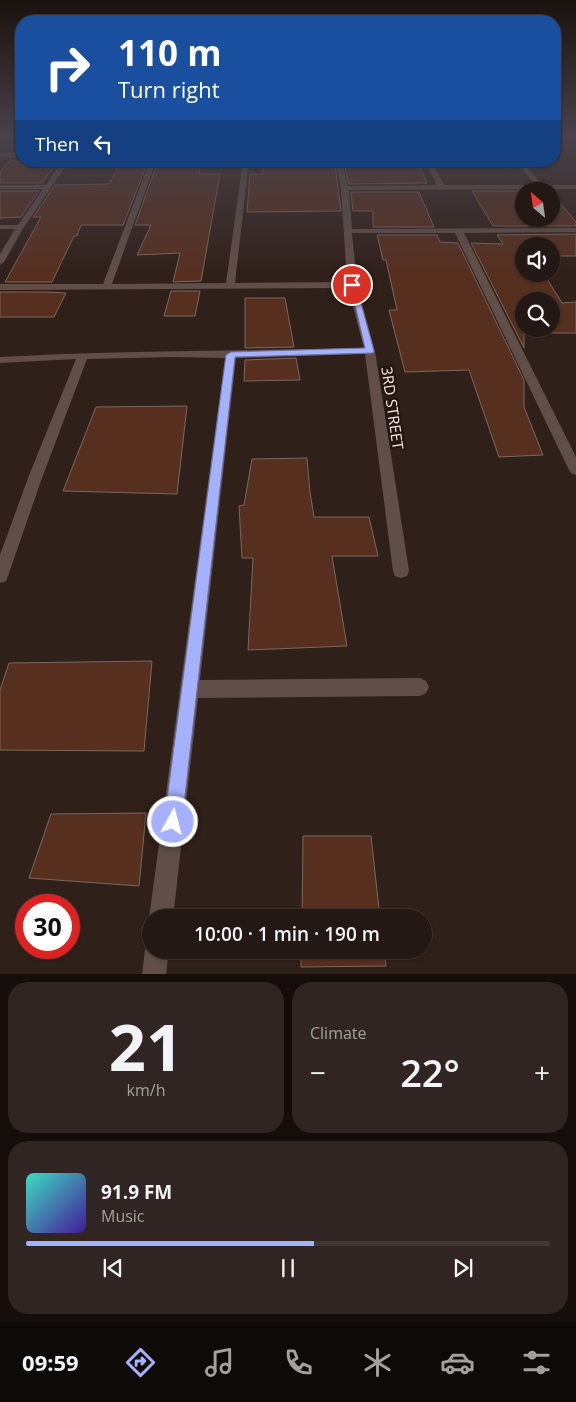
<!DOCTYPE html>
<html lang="en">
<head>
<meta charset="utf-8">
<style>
  :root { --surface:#241814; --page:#302522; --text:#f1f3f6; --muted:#a3a0a0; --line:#413734; --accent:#a6b1fc }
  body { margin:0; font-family:"Open Sans",sans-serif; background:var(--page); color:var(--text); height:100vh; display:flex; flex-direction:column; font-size:19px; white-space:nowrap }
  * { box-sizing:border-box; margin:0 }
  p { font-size:16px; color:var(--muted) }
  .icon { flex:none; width:28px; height:28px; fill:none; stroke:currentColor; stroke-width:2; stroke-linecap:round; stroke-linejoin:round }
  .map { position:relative; height:974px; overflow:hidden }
  .panel { display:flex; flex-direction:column; gap:8px; padding:8px; background:#140d0b; flex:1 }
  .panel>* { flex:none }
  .top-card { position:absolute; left:15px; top:15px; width:546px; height:152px; border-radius:20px; box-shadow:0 1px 4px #0004,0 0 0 1px var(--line); background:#1a4fa0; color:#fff; overflow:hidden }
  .needle { width:32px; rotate:331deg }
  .buttons { position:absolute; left:515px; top:182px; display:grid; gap:10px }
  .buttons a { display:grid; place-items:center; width:45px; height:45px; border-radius:50%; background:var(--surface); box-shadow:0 1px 4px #0004,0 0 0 1px var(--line); font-size:25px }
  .speed { position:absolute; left:15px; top:894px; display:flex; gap:10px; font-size:25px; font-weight:700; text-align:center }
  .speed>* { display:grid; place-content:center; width:65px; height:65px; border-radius:50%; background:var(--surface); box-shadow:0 1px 4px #0004,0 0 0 1px var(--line); line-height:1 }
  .speed .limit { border:8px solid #d22; background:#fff; color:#111 }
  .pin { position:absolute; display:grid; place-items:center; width:42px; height:42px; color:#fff; margin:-21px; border:2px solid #fff; border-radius:50%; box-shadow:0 1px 5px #0007 }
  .me { position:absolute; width:55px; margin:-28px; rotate:7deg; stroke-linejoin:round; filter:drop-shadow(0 0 4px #0008) }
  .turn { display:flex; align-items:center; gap:18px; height:105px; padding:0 20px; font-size:22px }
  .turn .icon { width:65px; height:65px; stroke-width:2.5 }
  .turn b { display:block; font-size:35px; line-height:42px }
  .then { display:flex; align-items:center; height:48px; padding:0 20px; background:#0003; gap:10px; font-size:19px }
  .big { font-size:38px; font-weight:600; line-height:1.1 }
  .panel .tile { flex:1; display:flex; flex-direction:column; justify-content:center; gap:8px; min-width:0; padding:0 18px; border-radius:20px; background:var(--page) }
  .panel .dial { align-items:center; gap:0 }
  .dial b { font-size:65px; line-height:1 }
  .song { display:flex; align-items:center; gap:15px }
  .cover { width:60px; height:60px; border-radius:8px; background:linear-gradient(135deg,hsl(170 70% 55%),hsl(260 70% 35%)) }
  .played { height:5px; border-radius:2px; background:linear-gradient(90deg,var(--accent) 55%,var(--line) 55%) }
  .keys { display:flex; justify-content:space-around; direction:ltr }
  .heat { display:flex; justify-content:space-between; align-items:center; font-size:28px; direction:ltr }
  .panel .tiles { flex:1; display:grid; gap:8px; grid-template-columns:1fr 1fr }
  .tile:last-child { grid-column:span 2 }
  .trip { position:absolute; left:142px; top:909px; width:290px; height:50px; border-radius:25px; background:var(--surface); box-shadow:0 1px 4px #0004,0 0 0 1px var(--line); font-weight:600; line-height:50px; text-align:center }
  .tabs { display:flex; height:80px; justify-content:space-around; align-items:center; background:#0e0a08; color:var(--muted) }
  .tabs .icon { width:35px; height:35px }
  .tabs .active { color:var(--accent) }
  .tabs b { font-size:22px; color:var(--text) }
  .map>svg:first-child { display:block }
  .building { fill:#572f1f; stroke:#7b6760; fill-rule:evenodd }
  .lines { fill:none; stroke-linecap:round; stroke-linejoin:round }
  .minor { fill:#614e48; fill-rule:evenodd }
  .route { fill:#a6b1fc; stroke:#6c73a4 }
  .labels { text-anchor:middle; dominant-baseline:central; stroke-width:5; stroke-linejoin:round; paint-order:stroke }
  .street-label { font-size:15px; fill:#faeeea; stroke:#261610 }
</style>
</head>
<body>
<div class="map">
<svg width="576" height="975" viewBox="0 0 576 975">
  <rect width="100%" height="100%" fill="#30201a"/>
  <g class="building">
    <path d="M 10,161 L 58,161 L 42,183 L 0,183 L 0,172 Z"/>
    <path d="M 169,161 L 201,161 L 199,174 L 220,174 L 201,281 L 173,282 L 180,253 L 137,255 L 151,225 L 135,225 L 157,164 L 168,163 Z"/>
    <path d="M 359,161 L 417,161 L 427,183 L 349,184 L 344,163 L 360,163 Z"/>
    <path d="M 335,163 L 341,211 L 247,212 L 250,174 L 263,174 L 263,164 Z"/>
    <path d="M 120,164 L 147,164 L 123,225 L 81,225 L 77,236 L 74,236 L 52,282 L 5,282 L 41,217 L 33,217 L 55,185 L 109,184 Z"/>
    <path d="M 0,191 L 39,191 L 21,217 L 0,218 Z"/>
    <path d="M 472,191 L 550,191 L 524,191 L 524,219 L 551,219 L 551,192 L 576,222 L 576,226 L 493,226 Z"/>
    <path d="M 351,192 L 419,192 L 434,227 L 373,227 L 373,211 L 353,211 Z"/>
    <path d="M 576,234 L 576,256 L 551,256 L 551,246 L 524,246 L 524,274 L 544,274 L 562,303 L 576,302 L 576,333 L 524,333 L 524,348 L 471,243 L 503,244 L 497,235 ZM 524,301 L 551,301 L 551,329 L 524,329 Z"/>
    <path d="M 377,235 L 437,235 L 440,242 L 458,243 L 524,380 L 524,407 L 543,455 L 499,457 L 469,370 L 405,372 L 389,310 L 397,310 L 386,260 L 383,260 Z"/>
    <path d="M 171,291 L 200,291 L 195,316 L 164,316 Z"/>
    <path d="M 0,292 L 47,292 L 66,293 L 54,317 L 0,317 Z"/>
    <path d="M 245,298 L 285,298 L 294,347 L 245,348 Z"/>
    <path d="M 296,358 L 300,380 L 244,381 L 245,360 Z"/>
    <path d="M 187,406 L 177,494 L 63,491 L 96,407 Z"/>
    <path d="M 307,458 L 310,492 L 314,517 L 369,517 L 378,556 L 332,556 L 347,646 L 248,650 L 253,558 L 242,558 L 239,506 L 244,505 L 252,459 Z"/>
    <path d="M 152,661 L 144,751 L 0,750 L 0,690 L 9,663 Z"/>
    <path d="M 146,813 L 139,886 L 29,878 L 51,814 Z"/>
    <path d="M 303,836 L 371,836 L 380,918 L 302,918 Z"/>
    <path d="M 301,950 L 384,950 L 386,966 L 301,967 Z"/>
  </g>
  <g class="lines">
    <g class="minor">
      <rect x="0" y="153" width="21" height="4"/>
      <path d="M 62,161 L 69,161 L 24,227 L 4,262 L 0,265 L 0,254 L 15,229 L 0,229 L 0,225 L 18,225 L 43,189 L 0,189 L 0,185 L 46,185 Z"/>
      <path d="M 150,161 L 156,161 L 112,284 L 226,283 L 243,161 L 249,161 L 235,283 L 347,282 L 341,188 L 336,161 L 342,161 L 348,186 L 437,185 L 425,161 L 431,161 L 444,185 L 535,185 L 516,161 L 523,161 L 542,185 L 576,185 L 576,189 L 349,190 L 352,229 L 576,228 L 576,232 L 464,233 L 576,457 L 576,475 L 571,473 L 569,470 L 455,233 L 352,233 L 357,285 L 375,351 L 409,571 L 407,576 L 401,578 L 395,576 L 393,571 L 365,354 L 236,358 L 200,680 L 420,678 L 426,681 L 429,687 L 426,693 L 420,696 L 198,698 L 173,918 L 151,918 L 151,922 L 149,918 L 225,358 L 173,357 L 87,359 L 42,478 L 8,576 L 6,581 L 0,583 L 0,555 L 28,478 L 76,359 L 0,363 L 0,357 C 121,350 242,351 364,348 L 348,288 L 0,290 L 0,284 L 103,284 Z"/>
      <path d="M 151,940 L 151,950 L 169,950 L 166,975 L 142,975 L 145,950 L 149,942 Z"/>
    </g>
  </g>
  <linearGradient id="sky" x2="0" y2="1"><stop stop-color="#1a120e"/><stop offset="0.5" stop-color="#484249"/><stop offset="1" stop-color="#484249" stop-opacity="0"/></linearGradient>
  <rect width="576" height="273" fill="url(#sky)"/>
  <path class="route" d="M 350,283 L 356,285 L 374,351 L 373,353 L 235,357 L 182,822 L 179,828 L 173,831 L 167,828 L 164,822 L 226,355 L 231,352 L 365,348 Z"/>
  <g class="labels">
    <g class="street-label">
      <text transform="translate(393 408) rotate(82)">3RD STREET</text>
    </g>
  </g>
</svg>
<div class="buttons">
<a><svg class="needle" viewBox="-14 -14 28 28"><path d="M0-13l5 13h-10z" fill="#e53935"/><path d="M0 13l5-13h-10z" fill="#a3a0a0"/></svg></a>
<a><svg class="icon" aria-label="sound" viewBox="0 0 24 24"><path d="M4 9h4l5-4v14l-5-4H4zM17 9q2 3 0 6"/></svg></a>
<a><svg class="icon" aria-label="search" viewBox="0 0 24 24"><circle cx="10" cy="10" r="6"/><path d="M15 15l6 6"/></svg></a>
</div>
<div class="speed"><div class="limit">30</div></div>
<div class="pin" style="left:352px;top:285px;background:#d93025"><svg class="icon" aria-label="arrive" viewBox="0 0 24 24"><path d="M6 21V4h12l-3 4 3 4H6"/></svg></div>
<svg class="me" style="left:173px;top:822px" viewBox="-20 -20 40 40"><circle r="17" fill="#a6b1fc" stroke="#fff" stroke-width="3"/><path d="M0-11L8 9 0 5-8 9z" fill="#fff"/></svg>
<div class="trip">10:00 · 1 min · 190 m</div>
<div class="top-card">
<div class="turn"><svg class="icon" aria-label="right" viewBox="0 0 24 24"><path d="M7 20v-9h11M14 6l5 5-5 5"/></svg><div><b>110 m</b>Turn right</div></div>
<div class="then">Then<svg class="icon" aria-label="left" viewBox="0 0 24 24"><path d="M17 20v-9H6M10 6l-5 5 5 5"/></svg></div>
</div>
</div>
<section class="panel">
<div class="tiles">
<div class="tile dial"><b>21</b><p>km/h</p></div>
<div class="tile"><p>Climate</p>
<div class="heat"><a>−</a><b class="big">22°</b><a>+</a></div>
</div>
<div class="tile">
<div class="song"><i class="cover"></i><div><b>91.9 FM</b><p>Music</p></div></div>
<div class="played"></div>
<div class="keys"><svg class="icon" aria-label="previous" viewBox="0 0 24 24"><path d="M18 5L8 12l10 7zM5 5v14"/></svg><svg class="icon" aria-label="pause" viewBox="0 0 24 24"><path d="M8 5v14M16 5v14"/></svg><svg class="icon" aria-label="next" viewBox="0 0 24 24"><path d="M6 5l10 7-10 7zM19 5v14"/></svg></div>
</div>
</div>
</section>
<nav class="tabs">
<b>09:59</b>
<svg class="icon active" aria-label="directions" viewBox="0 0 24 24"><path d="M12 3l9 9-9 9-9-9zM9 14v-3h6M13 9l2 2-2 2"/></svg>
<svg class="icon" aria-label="music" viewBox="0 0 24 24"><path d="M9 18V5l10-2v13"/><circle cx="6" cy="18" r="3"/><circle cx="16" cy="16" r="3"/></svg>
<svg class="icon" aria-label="phone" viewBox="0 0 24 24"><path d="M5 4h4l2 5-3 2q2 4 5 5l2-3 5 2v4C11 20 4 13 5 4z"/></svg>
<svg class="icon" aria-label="climate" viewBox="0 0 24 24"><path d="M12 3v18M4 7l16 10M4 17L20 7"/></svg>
<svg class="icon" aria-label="car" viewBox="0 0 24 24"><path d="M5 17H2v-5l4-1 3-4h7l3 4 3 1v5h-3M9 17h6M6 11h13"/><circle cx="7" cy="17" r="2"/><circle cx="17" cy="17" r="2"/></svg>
<svg class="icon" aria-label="filters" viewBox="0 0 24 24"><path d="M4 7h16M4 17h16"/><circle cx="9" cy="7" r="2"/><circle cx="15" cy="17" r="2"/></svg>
</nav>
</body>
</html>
